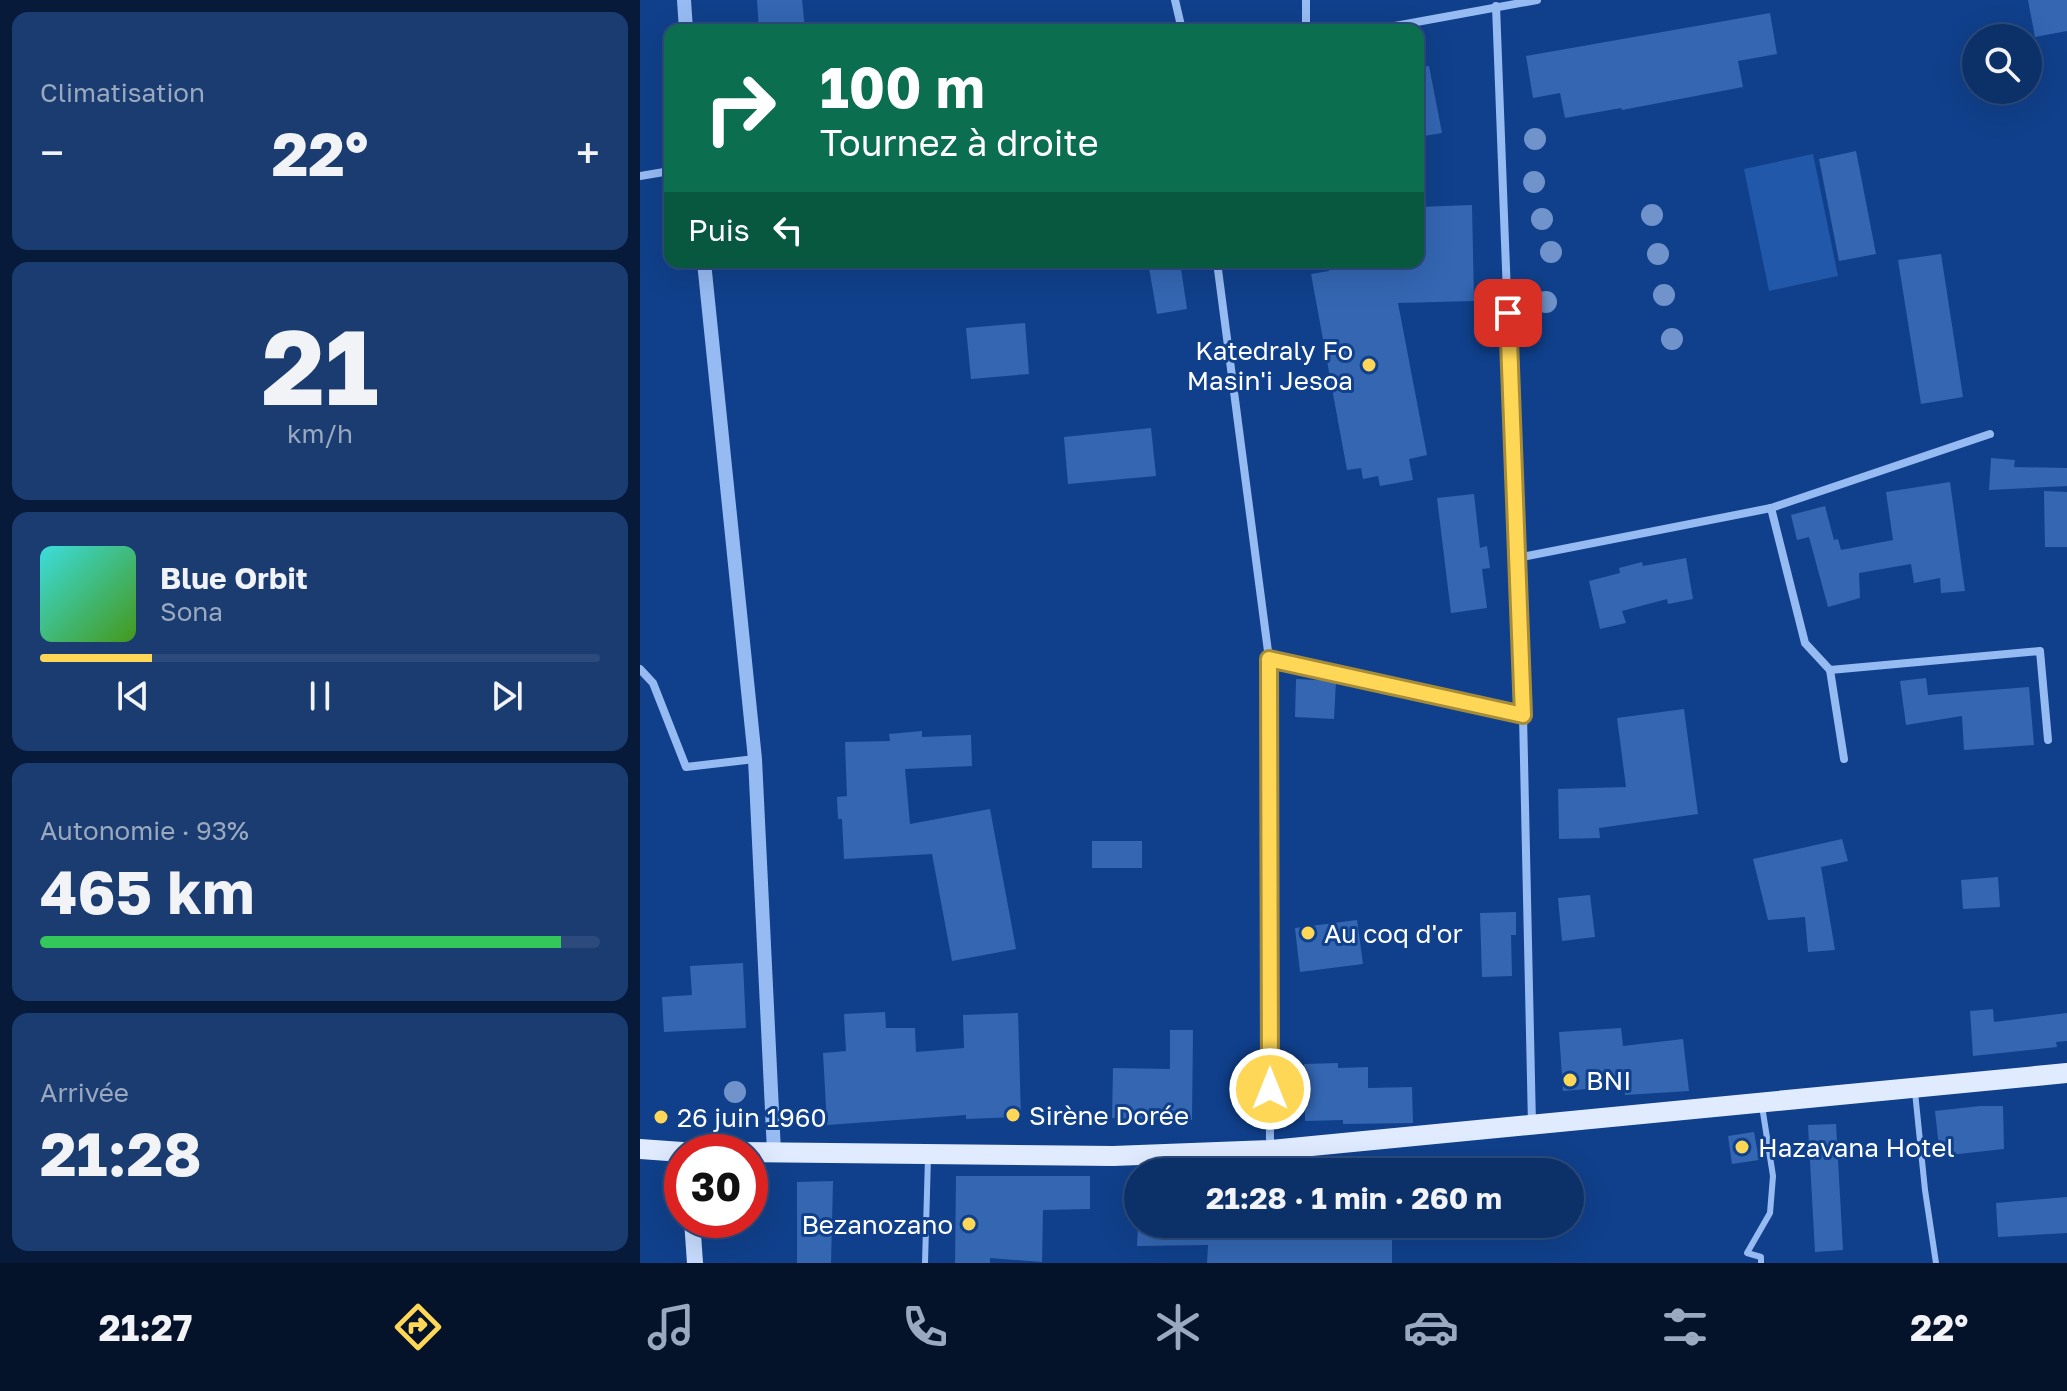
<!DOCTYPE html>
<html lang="fr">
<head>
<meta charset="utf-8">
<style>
  :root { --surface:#0c3068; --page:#1a3c71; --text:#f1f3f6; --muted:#9aa9c0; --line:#2c4b7c; --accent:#ffd757 }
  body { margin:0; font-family:"Golos Text",sans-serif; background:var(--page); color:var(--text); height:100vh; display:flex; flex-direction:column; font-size:30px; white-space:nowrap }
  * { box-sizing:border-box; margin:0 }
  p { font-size:26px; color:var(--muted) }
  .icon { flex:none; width:44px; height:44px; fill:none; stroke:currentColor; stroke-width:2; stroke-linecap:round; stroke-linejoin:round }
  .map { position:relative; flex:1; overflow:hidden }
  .side { display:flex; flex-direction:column; gap:12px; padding:12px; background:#071a39; width:640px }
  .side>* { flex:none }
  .hud { position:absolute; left:24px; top:24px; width:760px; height:244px; border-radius:16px; box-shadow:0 8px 32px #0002,0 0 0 2px var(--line); background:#0b6e4f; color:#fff; overflow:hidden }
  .buttons { position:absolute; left:1322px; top:24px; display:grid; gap:16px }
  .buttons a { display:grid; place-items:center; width:80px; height:80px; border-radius:50%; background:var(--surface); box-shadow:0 8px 32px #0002,0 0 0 2px var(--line); font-size:40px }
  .speed { position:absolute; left:24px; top:1134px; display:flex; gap:16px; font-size:40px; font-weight:700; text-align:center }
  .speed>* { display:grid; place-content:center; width:104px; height:104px; border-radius:50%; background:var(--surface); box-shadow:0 8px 32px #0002,0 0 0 2px var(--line); line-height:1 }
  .speed .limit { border:12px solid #d22; background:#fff; color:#111 }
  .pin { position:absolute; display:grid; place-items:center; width:68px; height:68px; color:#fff; margin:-34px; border-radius:16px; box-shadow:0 4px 12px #0006 }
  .me { position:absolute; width:88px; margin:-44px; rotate:0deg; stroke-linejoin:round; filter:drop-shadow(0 0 6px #0008) }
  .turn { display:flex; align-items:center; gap:28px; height:168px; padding:0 24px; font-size:36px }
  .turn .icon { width:104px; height:104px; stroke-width:2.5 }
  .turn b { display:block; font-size:56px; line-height:68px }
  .then { display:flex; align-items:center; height:76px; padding:0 24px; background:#0003; gap:16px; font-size:30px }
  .big { font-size:60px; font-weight:700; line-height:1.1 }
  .side .widget { flex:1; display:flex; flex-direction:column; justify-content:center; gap:12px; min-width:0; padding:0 28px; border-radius:16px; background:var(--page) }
  .side .dial { align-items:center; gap:0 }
  .dial b { font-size:104px; line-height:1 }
  .song { display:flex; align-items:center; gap:24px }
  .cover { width:96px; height:96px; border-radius:12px; background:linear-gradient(135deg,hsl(180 70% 55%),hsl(100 70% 35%)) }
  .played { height:8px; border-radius:4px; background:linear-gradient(90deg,var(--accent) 20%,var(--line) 20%) }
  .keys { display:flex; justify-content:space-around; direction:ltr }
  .heat { display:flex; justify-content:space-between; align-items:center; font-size:44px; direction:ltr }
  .charge { height:12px; border-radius:6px; background:linear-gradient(90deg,#34c759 93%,var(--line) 0) }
  .trip { position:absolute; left:484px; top:1158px; width:460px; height:80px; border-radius:40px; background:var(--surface); box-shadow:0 8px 32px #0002,0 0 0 2px var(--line); font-weight:700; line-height:80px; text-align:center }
  .dock { display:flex; height:128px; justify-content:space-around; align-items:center; background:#05132a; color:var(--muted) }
  .dock .icon { width:56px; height:56px }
  .dock .active { color:var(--accent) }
  .dock b { font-size:36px; color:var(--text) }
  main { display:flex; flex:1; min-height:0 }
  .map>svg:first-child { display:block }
  .green { fill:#2258aa }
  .building { fill:#3466b2 }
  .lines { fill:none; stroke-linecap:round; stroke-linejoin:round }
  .service { stroke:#96bbf2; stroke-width:6 }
  .minor { stroke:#96bbf2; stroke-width:8 }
  .tertiary { stroke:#96bbf2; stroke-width:14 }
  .secondary { stroke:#c5dafc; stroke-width:16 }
  .primary { stroke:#e1ebff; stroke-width:20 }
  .tree { fill:#6f93ca }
  .route-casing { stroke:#a68c39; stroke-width:20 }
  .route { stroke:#ffd757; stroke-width:14 }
  .poi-dot { fill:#ffd757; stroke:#10408b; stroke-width:3 }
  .labels { text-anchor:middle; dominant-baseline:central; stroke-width:6; stroke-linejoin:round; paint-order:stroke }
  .poi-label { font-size:26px; fill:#fff; stroke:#10408b; text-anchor:start }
</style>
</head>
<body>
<main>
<section class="side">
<div class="widget"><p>Climatisation</p>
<div class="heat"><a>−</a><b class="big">22°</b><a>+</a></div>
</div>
<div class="widget dial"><b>21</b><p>km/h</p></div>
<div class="widget">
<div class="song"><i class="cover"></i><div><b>Blue Orbit</b><p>Sona</p></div></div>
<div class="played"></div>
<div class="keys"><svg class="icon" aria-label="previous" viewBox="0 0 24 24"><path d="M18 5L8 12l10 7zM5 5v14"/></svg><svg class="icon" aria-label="pause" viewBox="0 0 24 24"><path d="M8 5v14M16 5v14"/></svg><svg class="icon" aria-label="next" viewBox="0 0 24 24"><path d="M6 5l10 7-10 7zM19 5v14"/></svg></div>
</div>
<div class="widget"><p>Autonomie · 93%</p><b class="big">465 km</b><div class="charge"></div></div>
<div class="widget"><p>Arrivée</p><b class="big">21:28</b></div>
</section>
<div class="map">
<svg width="1427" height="1263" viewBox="0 0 1427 1263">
  <rect width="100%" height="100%" fill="#10408b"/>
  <path class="green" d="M 1173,154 L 1198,276 L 1129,291 L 1104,169 Z"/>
  <g class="building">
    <path d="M 117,0 L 162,0 L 165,30 L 119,30 Z"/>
    <path d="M 1388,0 L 1427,0 L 1427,31 L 1395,37 Z"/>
    <path d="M 1130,13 L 1137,54 L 1098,61 L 1103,87 L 982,110 L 981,108 L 925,118 L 920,93 L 893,98 L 886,56 Z"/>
    <path d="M 789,66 L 802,133 L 778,137 L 778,67 Z"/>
    <path d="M 1216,151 L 1236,254 L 1199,261 L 1179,159 Z"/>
    <path d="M 832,205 L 834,301 L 758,303 L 787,455 L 769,459 L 773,480 L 740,486 L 738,476 L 723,479 L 721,468 L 707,470 L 671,274 L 689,271 L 688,262 L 778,262 L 778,207 Z"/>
    <path d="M 1301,254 L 1323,397 L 1281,404 L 1258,260 Z"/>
    <path d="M 508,262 L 540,262 L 547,309 L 517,314 Z"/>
    <path d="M 385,323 L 389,374 L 331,379 L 326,328 Z"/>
    <path d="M 511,428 L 516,476 L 428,484 L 424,437 Z"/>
    <path d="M 1351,458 L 1375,460 L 1374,467 L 1427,468 L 1427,486 L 1349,490 Z"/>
    <path d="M 1310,482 L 1325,591 L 1301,593 L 1300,578 L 1274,583 L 1271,564 L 1219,573 L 1220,598 L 1188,607 L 1169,537 L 1157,540 L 1151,515 L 1185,506 L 1194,540 L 1198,539 L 1201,550 L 1253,540 L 1246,492 Z"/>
    <path d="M 1404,491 L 1427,492 L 1427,547 L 1405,547 Z"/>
    <path d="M 834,494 L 840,548 L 847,546 L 850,568 L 842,569 L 847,608 L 811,613 L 797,498 Z"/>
    <path d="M 1046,558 L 1053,599 L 1028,604 L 1027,599 L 982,611 L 986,623 L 960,629 L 949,581 L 980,573 L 979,568 L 1002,562 L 1003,566 Z"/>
    <path d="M 1286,678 L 1288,695 L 1389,687 L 1394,745 L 1324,750 L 1322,716 L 1266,725 L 1260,681 Z"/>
    <path d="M 656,679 L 696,681 L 694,719 L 655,717 Z"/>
    <path d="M 1044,709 L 1058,814 L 959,828 L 960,838 L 919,839 L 918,789 L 986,787 L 977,718 Z"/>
    <path d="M 282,731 L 282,737 L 331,735 L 332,766 L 265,769 L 270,824 L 350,809 L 376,949 L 312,961 L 292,854 L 204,859 L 202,819 L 198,819 L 197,797 L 207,796 L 205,742 L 250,741 L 249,734 Z"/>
    <path d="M 1202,839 L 1208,861 L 1181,867 L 1195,950 L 1168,952 L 1165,917 L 1128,920 L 1113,859 Z"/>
    <rect x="452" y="841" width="50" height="27"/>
    <path d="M 1358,877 L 1360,907 L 1323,909 L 1321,880 Z"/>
    <path d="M 950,895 L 955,937 L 922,941 L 918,898 Z"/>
    <path d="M 876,912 L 876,935 L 871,935 L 872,976 L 842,977 L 840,913 Z"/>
    <path d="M 717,920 L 723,964 L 660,972 L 655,928 Z"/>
    <path d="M 103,963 L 106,1028 L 24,1032 L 22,997 L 52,995 L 50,966 Z"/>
    <path d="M 1353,1009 L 1354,1022 L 1427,1013 L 1427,1041 L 1416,1042 L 1417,1047 L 1333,1056 L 1330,1011 Z"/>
    <path d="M 245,1012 L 246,1028 L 275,1028 L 276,1052 L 324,1048 L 323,1015 L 378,1013 L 381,1117 L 326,1119 L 326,1115 L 187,1125 L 183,1053 L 206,1051 L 204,1014 Z"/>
    <path d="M 981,1028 L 983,1046 L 1043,1039 L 1049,1091 L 985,1095 L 984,1086 L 923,1091 L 919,1032 Z"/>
    <path d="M 530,1030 L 553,1030 L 552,1120 L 472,1118 L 473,1068 L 530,1069 Z"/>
    <path d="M 698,1063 L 698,1068 L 728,1067 L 728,1088 L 772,1087 L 773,1123 L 703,1124 L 703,1120 L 665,1121 L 664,1064 Z"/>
    <path d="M 1340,1106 L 1363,1106 L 1364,1149 L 1300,1156 L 1295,1111 Z"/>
    <path d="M 1196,1124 L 1203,1250 L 1175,1252 L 1168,1125 Z"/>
    <path d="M 1114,1132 L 1119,1160 L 1092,1164 L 1088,1136 Z"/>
    <path d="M 316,1176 L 450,1176 L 450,1209 L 403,1210 L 402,1262 L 350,1258 L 350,1263 L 315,1263 Z"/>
    <path d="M 193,1181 L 191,1263 L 157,1263 L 157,1182 Z"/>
    <path d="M 1427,1197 L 1427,1233 L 1358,1237 L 1356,1203 Z"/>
    <path d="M 498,1224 L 736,1224 L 737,1233 L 752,1235 L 752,1263 L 567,1263 L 568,1245 L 497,1246 Z"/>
  </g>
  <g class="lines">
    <g class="service">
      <path d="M 1275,1092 L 1285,1190 L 1296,1263"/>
      <path d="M 285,1263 L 288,1157"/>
      <path d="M 1121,1263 L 1121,1257 L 1107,1253 L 1130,1213 L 1133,1176 L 1122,1106"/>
    </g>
    <g class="minor">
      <path d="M 535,0 L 542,30"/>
      <path d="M 666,0 L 666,30"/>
      <path d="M 856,6 L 883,715 L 892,1125"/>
      <path d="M 733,30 L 897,0"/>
      <path d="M 0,176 L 30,171"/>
      <path d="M 577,262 L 629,659 L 630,1150"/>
      <path d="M 1131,508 L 1165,643 L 1190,670 L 1400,651 L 1408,740"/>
      <path d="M 877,558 L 1131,508 L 1350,434"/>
      <path d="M 629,659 L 883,715"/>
      <path d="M 0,669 L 13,683 L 46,767 L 115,759"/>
      <path d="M 1190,670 L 1204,759"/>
    </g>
    <g class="tertiary">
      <path d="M 44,0 L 46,30"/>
      <path d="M 64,262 L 115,759 L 134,1152"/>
    </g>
    <path class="secondary" d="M 52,1220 L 55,1263"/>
    <g class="primary">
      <path d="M 0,1149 L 42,1152"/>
      <path d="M 96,1152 L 473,1156 L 630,1150 L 1427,1073"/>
    </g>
  </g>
  <g class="tree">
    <circle cx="895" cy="139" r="11"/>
    <circle cx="894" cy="182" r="11"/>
    <circle cx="1012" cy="215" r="11"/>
    <circle cx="902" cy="219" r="11"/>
    <circle cx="911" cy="252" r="11"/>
    <circle cx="1018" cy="254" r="11"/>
    <circle cx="1024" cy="295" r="11"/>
    <circle cx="906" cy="302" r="11"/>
    <circle cx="1032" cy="339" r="11"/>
    <circle cx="95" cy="1092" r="11"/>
  </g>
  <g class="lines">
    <g class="route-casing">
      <path id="route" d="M 630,1089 L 629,659 L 883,715 L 868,313"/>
    </g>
    <use href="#route" class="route"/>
  </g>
  <g class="poi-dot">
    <circle cx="729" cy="365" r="8"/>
    <circle cx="668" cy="933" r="8"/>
    <circle cx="930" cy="1080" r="8"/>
    <circle cx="373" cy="1115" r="8"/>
    <circle cx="21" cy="1117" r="8"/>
    <circle cx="1102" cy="1147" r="8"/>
    <circle cx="329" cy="1224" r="8"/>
  </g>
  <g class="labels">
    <g class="poi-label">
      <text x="713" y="350" text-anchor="end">Katedraly Fo<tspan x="713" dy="30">Masin'i Jesoa</tspan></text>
      <text x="684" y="933">Au coq d'or</text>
      <text x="946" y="1080">BNI</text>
      <text x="389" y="1115">Sirène Dorée</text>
      <text x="37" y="1117">26 juin 1960</text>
      <text x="1118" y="1147">Hazavana Hotel</text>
      <text x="313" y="1224" text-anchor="end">Bezanozano</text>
    </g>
  </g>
</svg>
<div class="buttons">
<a><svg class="icon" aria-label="search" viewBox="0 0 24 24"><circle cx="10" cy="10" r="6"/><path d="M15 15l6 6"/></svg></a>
</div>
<div class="speed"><div class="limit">30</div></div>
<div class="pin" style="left:868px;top:313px;background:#d93025"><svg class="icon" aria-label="arrive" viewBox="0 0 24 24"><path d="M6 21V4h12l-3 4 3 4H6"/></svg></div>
<svg class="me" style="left:630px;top:1089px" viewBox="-20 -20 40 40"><circle r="17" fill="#ffd757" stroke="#fff" stroke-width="3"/><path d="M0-11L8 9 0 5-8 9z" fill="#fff"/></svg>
<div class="trip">21:28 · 1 min · 260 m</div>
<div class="hud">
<div class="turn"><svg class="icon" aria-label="right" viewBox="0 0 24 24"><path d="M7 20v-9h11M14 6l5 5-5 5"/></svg><div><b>100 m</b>Tournez à droite</div></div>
<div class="then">Puis<svg class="icon" aria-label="left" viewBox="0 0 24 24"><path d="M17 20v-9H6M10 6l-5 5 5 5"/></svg></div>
</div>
</div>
</main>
<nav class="dock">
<b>21:27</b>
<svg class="icon active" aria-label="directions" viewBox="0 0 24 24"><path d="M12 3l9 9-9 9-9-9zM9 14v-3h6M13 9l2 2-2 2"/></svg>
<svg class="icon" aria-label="music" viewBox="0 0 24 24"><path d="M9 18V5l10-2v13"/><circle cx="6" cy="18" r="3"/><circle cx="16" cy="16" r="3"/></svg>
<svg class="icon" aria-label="phone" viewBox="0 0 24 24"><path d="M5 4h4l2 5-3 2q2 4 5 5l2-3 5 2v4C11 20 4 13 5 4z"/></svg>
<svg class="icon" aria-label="climate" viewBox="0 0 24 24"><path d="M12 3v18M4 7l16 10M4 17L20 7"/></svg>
<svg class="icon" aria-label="car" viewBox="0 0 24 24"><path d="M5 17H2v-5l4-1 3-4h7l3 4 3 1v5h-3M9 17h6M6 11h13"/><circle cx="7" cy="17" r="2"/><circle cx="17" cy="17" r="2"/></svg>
<svg class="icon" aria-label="filters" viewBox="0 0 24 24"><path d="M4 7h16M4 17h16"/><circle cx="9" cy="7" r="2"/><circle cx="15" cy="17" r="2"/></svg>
<b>22°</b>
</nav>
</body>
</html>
